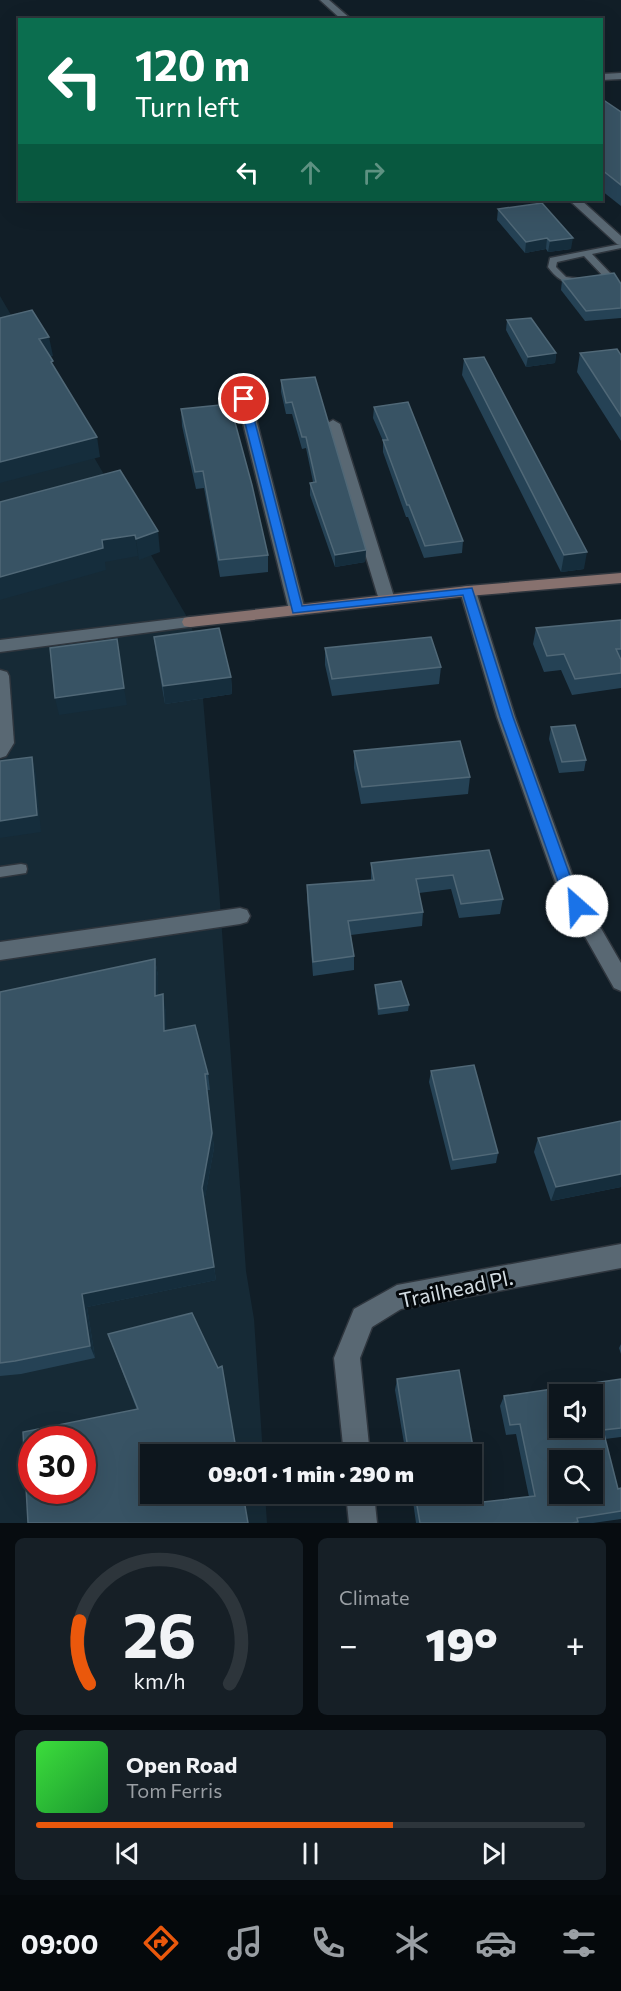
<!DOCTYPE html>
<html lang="en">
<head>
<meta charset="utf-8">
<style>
  :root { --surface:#0d161d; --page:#161f26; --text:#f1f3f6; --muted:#9a9fa4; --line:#2d353b; --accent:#ea580c }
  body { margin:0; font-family:Commissioner,sans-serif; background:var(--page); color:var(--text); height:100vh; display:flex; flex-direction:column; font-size:22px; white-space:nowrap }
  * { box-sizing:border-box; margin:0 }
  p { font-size:20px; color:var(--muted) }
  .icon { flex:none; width:33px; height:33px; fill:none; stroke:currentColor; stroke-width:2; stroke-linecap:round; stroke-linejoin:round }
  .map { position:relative; height:1523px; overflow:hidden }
  .details { display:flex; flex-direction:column; gap:15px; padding:15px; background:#070c10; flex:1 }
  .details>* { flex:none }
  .banner { position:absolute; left:18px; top:18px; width:585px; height:183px; border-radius:0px; box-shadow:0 6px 24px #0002,0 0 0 2px var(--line); background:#0b6e4f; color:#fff; overflow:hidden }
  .controls { position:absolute; left:549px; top:1384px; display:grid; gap:12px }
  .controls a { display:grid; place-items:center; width:54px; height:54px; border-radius:0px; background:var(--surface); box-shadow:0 6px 24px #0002,0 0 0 2px var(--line); font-size:30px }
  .speed { position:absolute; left:18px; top:1426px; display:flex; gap:12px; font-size:30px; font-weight:700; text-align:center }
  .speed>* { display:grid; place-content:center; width:78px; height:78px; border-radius:50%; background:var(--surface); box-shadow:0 6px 24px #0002,0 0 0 2px var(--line); line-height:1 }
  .speed .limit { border:9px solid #d22; background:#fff; color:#111 }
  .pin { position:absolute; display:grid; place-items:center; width:51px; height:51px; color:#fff; margin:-26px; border:3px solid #fff; border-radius:50%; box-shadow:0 2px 6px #0007 }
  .me { position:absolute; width:66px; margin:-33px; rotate:334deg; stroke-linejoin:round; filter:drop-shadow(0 0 4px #0008) }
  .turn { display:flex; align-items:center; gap:21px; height:126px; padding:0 18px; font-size:27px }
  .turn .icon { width:78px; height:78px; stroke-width:2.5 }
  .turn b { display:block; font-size:42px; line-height:51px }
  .lanes { display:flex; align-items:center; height:57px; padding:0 18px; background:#0003; justify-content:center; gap:30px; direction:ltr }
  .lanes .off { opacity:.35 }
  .big { font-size:45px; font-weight:800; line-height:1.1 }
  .details .card { flex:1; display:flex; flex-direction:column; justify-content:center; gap:9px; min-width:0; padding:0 21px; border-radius:9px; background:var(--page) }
  .details .dial { align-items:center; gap:0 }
  .dial svg { height:156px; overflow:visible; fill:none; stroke:var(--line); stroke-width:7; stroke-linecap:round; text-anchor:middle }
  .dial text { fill:var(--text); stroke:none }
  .song { display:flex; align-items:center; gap:18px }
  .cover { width:72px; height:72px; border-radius:9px; background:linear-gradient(135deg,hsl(120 70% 55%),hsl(130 70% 35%)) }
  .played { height:6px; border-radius:3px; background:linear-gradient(90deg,var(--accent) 65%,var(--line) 65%) }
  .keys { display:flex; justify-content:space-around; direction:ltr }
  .heat { display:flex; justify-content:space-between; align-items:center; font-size:33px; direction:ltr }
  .details .tiles { flex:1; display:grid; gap:15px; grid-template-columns:1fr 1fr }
  .card:last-child { grid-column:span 2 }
  .trip { position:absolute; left:140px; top:1444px; width:342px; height:60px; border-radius:0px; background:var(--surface); box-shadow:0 6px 24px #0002,0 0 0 2px var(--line); font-weight:800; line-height:60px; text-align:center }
  .tab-bar { display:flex; height:96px; justify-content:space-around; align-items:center; background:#05090c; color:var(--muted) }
  .tab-bar .icon { width:42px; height:42px }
  .tab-bar .on { color:var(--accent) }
  .tab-bar b { font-size:27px; color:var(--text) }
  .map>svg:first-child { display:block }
  .built { fill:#162a36; fill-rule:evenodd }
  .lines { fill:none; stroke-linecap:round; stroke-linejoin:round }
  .lane-casing { stroke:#2f363e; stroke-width:3 }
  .street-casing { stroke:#2f363e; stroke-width:3 }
  .secondary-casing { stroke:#2f363e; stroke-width:3 }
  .lane { fill:#596873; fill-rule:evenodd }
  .street { fill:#596873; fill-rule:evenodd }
  .secondary { fill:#87716e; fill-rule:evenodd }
  .wall { fill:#254255; fill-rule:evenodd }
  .shaded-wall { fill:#152d3c }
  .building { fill:#385364; stroke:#506877; stroke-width:1.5; fill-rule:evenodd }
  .route { fill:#1a73e8; stroke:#114b97; stroke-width:1.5 }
  .labels { text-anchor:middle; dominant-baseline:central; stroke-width:6; stroke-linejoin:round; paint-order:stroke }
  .near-street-label { font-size:21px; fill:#d2dbe1; stroke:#04080b }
</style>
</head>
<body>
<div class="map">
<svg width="621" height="1523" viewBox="0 0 621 1523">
  <rect width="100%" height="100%" fill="#111e27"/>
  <path class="built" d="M 0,296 L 190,622 L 199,651 L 219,889 L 246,1271 L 254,1319 L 263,1455 L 150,1455 L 150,1494 L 265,1494 L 267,1523 L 0,1523 ZM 32,1440 L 82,1440 L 82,1491 L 32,1491 Z"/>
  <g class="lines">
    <g class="lane-casing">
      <g id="lane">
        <path d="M 621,244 L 621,248 L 592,254 L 612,275 L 612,279 L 606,279 L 584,256 L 557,262 L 556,267 L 566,277 L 581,279 L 581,283 C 565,285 557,279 548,267 L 550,258 Z"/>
        <path d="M 21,864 L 26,865 L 27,869 L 26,873 L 0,877 L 0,867 Z"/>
      </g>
    </g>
    <g class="street-casing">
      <g id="street">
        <path d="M 320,0 L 329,0 L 352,20 L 342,20 Z"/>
        <path d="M 621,73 L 621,79 L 602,80 L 602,74 Z"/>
        <path d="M 569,200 L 581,200 L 621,236 L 621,245 L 617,244 Z"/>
        <path d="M 244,395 L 251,399 L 305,610 L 303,614 L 291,614 L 289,610 L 237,399 Z"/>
        <path d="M 333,420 L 340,424 L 395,600 L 393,604 L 381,604 L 379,600 L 326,424 Z"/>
        <path d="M 468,586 L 474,587 L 476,591 L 515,717 L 576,885 L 621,963 L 621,991 L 614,988 L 557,887 L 497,717 L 460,591 L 462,587 Z"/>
        <path d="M 190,617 L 196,618 L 198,622 L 196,626 L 0,652 L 0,640 Z"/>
        <path d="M 0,670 L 7,672 L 9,676 L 14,743 L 6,756 L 0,758 Z"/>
        <path d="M 240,908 L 247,910 L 250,916 L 247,922 L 240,924 L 0,960 L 0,942 Z"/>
        <path d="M 621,1244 L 621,1268 L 401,1309 L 372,1327 L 360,1358 L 370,1455 L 344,1455 L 334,1358 L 354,1309 L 397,1285 Z"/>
        <path d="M 346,1494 L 374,1494 L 377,1523 L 349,1523 Z"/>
      </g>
    </g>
    <g class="secondary-casing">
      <path id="secondary" d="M 621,573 L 621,583 L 468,596 L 190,627 L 184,626 L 182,622 L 184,618 L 190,617 L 468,586 Z"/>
    </g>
    <use href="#lane" class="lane"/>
    <use href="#street" class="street"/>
    <use href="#secondary" class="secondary"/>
  </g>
  <g class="wall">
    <path d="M 602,99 L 621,112 L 621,206 L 602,191 Z"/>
    <path d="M 498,209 L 571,249 L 548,252 L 546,249 L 525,253 L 497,220 Z"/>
    <path d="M 562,280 L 621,284 L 621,318 L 585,321 L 561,290 Z"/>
    <path d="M 507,320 L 556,353 L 555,363 L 526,367 L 506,330 Z"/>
    <path d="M 580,353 L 621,355 L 621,441 L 577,372 Z"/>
    <path d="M 464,359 L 584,569 L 561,572 L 462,375 Z"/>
    <path d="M 281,380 L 366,550 L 365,562 L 335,567 L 310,495 L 310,483 L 313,482 L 306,448 L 302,449 L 292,414 L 286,414 L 281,392 Z"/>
    <path d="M 374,407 L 463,541 L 462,553 L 424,558 L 408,517 L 406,517 L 383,452 L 383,441 L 373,418 Z"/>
    <path d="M 181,409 L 268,555 L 268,572 L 220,577 L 204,488 L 196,489 L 182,426 Z"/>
    <path d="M 621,620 L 621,688 L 572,695 L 561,670 L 544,672 L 533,644 L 536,628 Z"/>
    <path d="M 154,637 L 231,677 L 232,694 L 165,704 L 156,654 Z"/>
    <path d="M 325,648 L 441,667 L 439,684 L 332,696 L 325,665 Z"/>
    <path d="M 551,727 L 586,760 L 584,771 L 559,773 L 549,739 Z"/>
    <path d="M 354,751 L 470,777 L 468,794 L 361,804 L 354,768 Z"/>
    <path d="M 489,850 L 503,899 L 500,914 L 459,918 L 451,889 L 419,893 L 423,912 L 422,926 L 351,935 L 354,956 L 354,970 L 313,976 L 307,899 L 307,885 L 371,880 L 371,863 Z"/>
    <path d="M 155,959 L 158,976 L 158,995 L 166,1011 L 166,1030 L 208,1074 L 210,1090 L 207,1090 L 214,1148 L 204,1202 L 216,1280 L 87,1307 L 95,1358 L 21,1374 L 0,1376 L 0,992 Z"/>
    <path d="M 375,985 L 409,1005 L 408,1011 L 378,1015 L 375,991 Z"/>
    <path d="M 431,1071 L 498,1153 L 496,1163 L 451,1170 L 429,1082 Z"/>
    <path d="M 621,1121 L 621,1187 L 551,1201 L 534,1152 L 538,1138 Z"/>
    <path d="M 108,1334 L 237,1455 L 137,1410 Z"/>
    <path d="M 621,1344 L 621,1354 L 619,1348 Z"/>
    <path d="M 459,1370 L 483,1502 L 529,1497 L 516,1434 L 506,1435 L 500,1406 L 504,1396 L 621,1379 L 621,1437 L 605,1439 L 618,1489 L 621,1488 L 621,1519 L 593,1523 L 416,1523 L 412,1494 L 471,1494 L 471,1455 L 406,1455 L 395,1390 L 397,1379 ZM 560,1395 L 592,1395 L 592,1428 L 560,1428 ZM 560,1461 L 592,1461 L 592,1494 L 560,1494 Z"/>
  </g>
  <g class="shaded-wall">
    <path d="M 547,238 L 546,249 L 525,253 L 526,242 Z"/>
    <path d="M 573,238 L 571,249 L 548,252 L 550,241 Z"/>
    <path d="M 49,337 L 53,356 L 43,359 L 39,339 Z"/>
    <path d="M 556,353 L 555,363 L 526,367 L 528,357 Z"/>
    <path d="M 97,437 L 100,457 L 0,483 L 0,462 Z"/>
    <path d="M 158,531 L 160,552 L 139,560 L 136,539 Z"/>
    <path d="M 135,535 L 138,556 L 105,562 L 106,570 L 0,600 L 0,577 L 102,540 Z"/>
    <path d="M 366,550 L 365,562 L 335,567 L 335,555 Z"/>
    <path d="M 587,552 L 584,569 L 561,572 L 564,555 Z"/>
    <path d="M 231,677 L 232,694 L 165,704 L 163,686 Z"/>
    <path d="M 124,688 L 127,705 L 59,715 L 55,698 Z"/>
    <path d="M 32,757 L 36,774 L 41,832 L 0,838 L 0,821 Z"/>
    <path d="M 155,959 L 158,976 L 158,1012 L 155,996 Z"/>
    <path d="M 163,994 L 166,1011 L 167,1047 L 164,1031 Z"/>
    <path d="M 205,1074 L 214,1148 L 204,1203 L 202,1188 Z"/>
    <path d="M 621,1174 L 621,1187 L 551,1201 L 556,1187 Z"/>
    <path d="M 214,1267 L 216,1280 L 87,1307 L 95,1358 L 90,1346 L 82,1294 Z"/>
  </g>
  <g class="building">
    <path d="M 602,99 L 621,112 L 621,185 L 602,170 Z"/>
    <path d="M 542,203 L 573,238 L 550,241 L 547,238 L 526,242 L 498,209 Z"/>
    <path d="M 614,273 L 621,284 L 621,308 L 586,311 L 562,280 Z"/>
    <path d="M 32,310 L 49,337 L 39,339 L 53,361 L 51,362 L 97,437 L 0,462 L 0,318 Z"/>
    <path d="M 531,318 L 556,353 L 528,357 L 507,320 Z"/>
    <path d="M 617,349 L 621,355 L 621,416 L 580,353 Z"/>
    <path d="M 484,357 L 587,552 L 564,555 L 464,359 Z"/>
    <path d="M 315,377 L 366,550 L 335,555 L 310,483 L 316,482 L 306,437 L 302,437 L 292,402 L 286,403 L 281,380 Z"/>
    <path d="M 408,402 L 463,541 L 425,546 L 409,505 L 407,505 L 383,440 L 388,440 L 374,407 Z"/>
    <path d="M 230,404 L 252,485 L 268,555 L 219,560 L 203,471 L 195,472 L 181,409 Z"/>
    <path d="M 120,470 L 158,531 L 136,539 L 135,535 L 102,540 L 103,548 L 0,577 L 0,502 Z"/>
    <path d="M 621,620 L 621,649 L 616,649 L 621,660 L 621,673 L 575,679 L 564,654 L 547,656 L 536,628 Z"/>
    <path d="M 219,628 L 231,677 L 163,686 L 154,637 Z"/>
    <path d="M 431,637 L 441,667 L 332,679 L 325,648 Z"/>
    <path d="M 117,639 L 124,688 L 55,698 L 50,648 Z"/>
    <path d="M 575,725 L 586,760 L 562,762 L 551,727 Z"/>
    <path d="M 460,741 L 470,777 L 362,787 L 354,751 Z"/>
    <path d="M 32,757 L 37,815 L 0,821 L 0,761 Z"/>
    <path d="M 489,850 L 503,899 L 461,904 L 453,875 L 416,879 L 423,912 L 348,921 L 354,956 L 313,962 L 307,885 L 374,880 L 371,863 Z"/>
    <path d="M 155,959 L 155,996 L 163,994 L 164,1031 L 195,1025 L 208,1074 L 205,1074 L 212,1133 L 202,1188 L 214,1267 L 82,1294 L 90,1346 L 15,1361 L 0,1363 L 0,992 Z"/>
    <path d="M 401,981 L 409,1005 L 379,1009 L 375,985 Z"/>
    <path d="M 474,1065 L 498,1153 L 453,1160 L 431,1071 Z"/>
    <path d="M 621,1121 L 621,1174 L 556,1187 L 538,1138 Z"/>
    <path d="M 192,1313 L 218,1368 L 222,1366 L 237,1455 L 150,1455 L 150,1494 L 243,1494 L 248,1523 L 28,1523 L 23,1432 L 138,1409 L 108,1334 ZM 32,1440 L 82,1440 L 82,1491 L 32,1491 Z"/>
    <path d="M 459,1370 L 483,1502 L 535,1496 L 520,1424 L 510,1425 L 504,1396 L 621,1379 L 621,1428 L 603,1430 L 618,1489 L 621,1488 L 621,1511 L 577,1518 L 578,1522 L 572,1523 L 420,1523 L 415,1494 L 471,1494 L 471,1455 L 409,1455 L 397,1379 ZM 560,1395 L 592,1395 L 592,1428 L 560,1428 ZM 560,1461 L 592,1461 L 592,1494 L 560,1494 Z"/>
  </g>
  <path class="route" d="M 244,396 L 249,399 L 302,606 L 472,588 L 513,717 L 574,887 L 585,906 L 583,910 L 572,910 L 560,887 L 500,717 L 463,595 L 293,613 L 239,399 Z"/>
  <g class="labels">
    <g class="near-street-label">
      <text transform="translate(456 1288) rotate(-12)">Trailhead Pl.</text>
    </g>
  </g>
</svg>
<div class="controls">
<a><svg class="icon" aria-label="sound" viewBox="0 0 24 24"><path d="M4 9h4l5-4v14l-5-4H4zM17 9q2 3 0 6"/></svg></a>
<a><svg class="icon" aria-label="search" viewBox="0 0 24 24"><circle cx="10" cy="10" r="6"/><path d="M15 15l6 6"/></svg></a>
</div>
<div class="speed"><div class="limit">30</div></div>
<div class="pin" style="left:244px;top:399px;background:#d93025"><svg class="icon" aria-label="arrive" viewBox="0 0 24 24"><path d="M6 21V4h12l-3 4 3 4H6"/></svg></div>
<svg class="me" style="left:577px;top:906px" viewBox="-20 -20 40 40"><circle r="19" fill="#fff"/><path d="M0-13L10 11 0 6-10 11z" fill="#1a73e8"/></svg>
<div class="trip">09:01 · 1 min · 290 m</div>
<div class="banner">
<div class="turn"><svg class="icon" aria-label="left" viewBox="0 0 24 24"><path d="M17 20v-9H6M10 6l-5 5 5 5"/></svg><div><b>120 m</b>Turn left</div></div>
<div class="lanes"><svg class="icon" aria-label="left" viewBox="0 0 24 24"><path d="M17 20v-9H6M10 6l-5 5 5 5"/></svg><svg class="icon off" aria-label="ahead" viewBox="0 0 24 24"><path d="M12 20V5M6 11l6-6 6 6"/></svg><svg class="icon off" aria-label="right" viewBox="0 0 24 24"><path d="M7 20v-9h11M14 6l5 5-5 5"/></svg></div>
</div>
</div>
<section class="details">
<div class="tiles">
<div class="card dial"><svg viewBox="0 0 100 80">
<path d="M14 69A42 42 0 1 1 86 69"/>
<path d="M14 69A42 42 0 0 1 9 37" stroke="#ea580c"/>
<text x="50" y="56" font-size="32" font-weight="700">26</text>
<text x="50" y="72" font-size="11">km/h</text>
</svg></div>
<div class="card"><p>Climate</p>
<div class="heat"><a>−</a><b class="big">19°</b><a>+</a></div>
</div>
<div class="card">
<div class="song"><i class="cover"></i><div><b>Open Road</b><p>Tom Ferris</p></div></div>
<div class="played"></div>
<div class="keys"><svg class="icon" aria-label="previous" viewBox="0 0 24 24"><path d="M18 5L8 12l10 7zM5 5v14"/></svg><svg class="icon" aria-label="pause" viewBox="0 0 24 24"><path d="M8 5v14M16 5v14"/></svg><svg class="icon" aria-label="next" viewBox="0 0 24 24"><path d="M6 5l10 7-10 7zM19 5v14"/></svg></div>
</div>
</div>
</section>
<nav class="tab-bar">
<b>09:00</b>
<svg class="icon on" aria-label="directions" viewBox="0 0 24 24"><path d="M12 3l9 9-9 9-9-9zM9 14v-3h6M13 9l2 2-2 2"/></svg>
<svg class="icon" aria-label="music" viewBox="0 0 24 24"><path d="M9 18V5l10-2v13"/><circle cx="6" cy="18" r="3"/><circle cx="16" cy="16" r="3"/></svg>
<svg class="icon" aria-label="phone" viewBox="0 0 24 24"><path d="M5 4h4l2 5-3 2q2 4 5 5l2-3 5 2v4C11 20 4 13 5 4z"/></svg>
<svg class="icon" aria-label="climate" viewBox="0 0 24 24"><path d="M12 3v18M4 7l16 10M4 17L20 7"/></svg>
<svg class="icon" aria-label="car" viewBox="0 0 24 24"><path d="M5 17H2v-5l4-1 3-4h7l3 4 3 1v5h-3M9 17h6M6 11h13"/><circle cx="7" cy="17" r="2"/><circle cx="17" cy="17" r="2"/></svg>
<svg class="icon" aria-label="filters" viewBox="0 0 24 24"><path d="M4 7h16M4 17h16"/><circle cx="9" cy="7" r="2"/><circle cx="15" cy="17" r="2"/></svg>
</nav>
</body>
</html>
